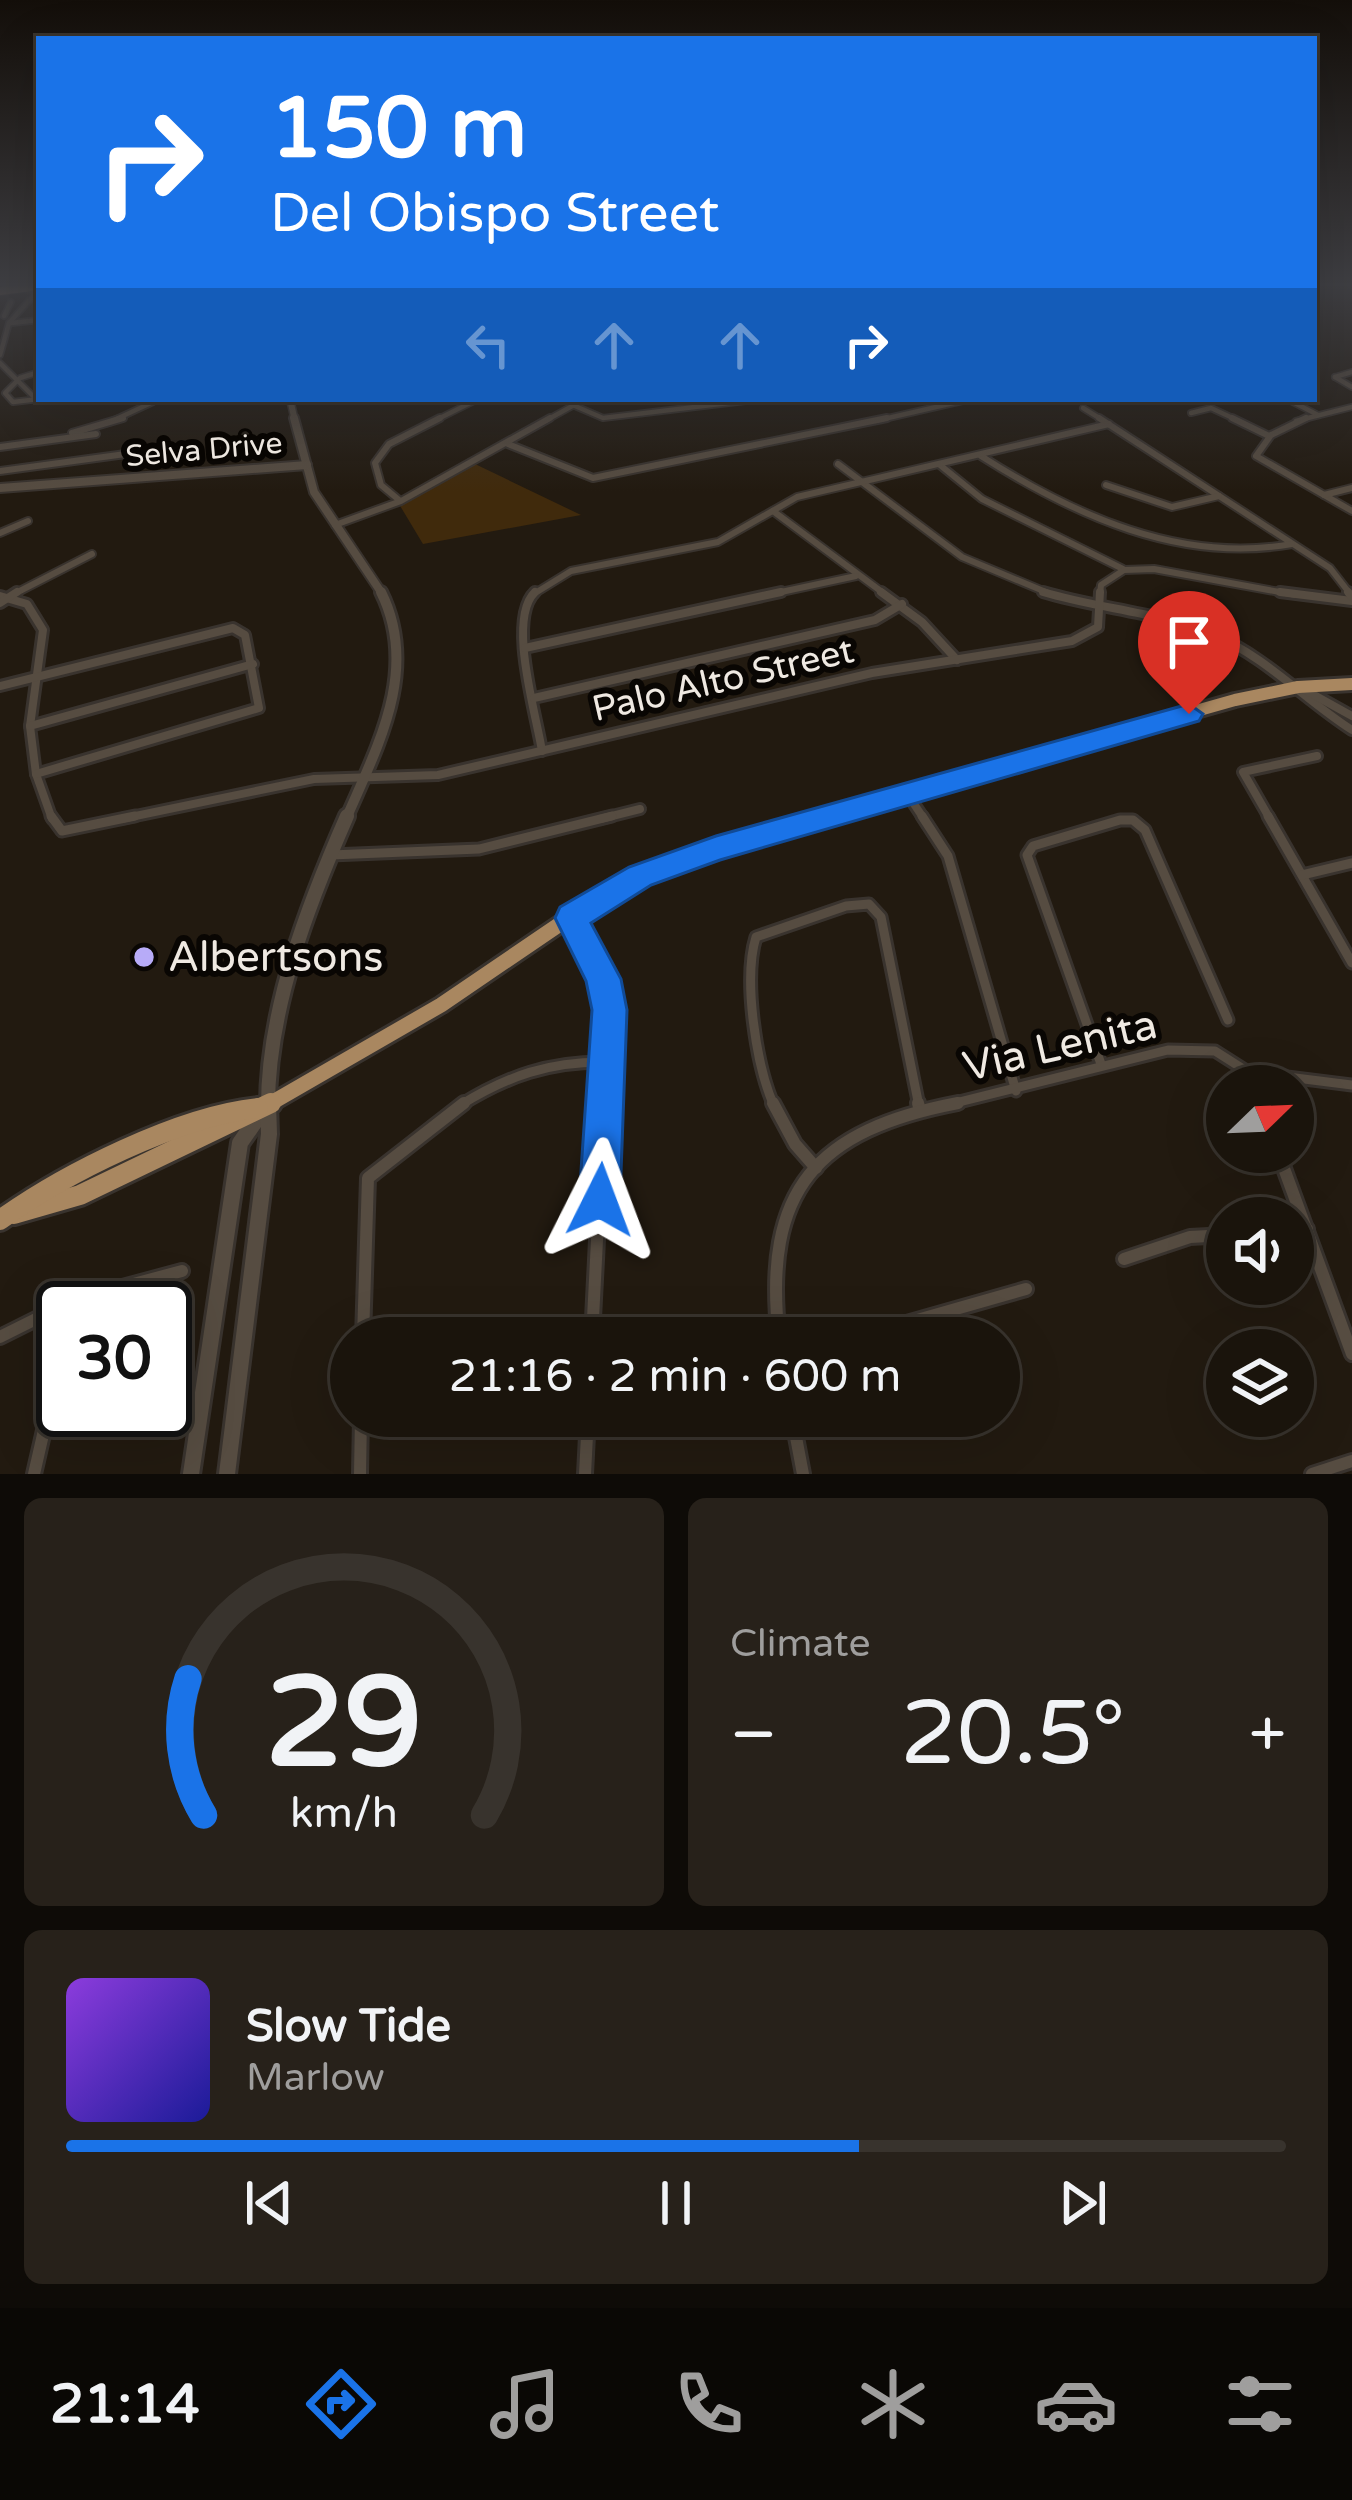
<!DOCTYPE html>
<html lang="en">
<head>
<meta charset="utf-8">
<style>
  :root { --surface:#1a140c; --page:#27211a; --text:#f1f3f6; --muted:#9f9e9d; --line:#38332d; --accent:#1a73e8 }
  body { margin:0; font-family:"Varela Round",sans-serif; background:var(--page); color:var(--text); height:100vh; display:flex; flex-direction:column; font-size:45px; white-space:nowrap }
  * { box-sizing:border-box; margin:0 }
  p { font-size:39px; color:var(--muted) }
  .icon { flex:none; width:66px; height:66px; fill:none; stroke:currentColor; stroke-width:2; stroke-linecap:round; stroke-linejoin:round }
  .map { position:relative; height:1474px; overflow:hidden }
  .panel { display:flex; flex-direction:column; gap:24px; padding:24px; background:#0e0b07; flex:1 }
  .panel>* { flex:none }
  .banner { position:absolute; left:36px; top:36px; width:1281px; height:366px; border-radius:0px; box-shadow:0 12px 48px #0002,0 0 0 3px var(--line); background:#1a73e8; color:#fff; overflow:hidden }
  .needle { width:78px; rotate:67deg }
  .buttons { position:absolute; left:1206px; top:1065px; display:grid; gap:24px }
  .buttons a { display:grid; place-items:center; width:108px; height:108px; border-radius:50%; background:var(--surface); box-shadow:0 12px 48px #0002,0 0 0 3px var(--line); font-size:60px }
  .speed { position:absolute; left:36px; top:1281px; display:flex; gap:24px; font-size:60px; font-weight:700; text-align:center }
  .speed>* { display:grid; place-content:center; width:156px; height:156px; border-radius:50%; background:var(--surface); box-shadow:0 12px 48px #0002,0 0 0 3px var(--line); line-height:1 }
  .speed .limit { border:6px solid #111; border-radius:18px; background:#fff; color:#111 }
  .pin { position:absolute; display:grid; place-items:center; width:102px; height:102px; color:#fff; margin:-123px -51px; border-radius:50% 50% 50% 0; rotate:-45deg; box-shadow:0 0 12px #0007 }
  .pin .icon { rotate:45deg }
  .me { position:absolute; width:132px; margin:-66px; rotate:3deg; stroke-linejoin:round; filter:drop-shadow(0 0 9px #0008) }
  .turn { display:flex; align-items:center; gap:42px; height:252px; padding:0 36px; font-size:54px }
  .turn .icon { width:156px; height:156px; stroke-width:2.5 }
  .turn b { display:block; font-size:84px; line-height:102px }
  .lanes { display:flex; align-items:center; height:114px; padding:0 36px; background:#0003; justify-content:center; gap:60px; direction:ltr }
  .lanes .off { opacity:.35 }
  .big { font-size:90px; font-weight:600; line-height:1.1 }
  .panel .card { flex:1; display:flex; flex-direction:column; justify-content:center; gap:18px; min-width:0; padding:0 42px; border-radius:18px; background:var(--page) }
  .panel .dial { align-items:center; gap:0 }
  .dial svg { height:312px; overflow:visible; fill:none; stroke:var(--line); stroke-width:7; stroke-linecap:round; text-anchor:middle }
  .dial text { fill:var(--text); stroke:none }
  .song { display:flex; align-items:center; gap:36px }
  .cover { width:144px; height:144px; border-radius:18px; background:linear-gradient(135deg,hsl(270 70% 55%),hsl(240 70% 35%)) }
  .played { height:12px; border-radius:6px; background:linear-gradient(90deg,var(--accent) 65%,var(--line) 65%) }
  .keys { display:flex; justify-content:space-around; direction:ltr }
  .heat { display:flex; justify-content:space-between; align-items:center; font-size:66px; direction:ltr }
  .panel .tiles { flex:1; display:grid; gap:24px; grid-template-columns:1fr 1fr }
  .card:last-child { grid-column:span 2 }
  .trip { position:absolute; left:330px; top:1317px; width:690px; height:120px; border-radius:60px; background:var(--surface); box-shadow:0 12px 48px #0002,0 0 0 3px var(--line); font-weight:600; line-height:120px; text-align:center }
  .tab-bar { display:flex; height:192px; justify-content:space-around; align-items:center; background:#0a0805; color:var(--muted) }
  .tab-bar .icon { width:84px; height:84px }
  .tab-bar .selected { color:var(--accent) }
  .tab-bar b { font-size:54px; color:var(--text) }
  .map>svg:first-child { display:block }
  .green { fill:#402a0c }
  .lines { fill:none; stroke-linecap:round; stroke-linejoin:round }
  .street-far4-casing { stroke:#39332e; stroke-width:8 }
  .street-far3-casing { stroke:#39332e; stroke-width:10 }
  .street-far2-casing { stroke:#39332e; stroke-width:14 }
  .street-far1-casing { stroke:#39332e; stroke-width:15 }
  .street-casing { stroke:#39332e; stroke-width:18 }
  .secondary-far4-casing { stroke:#39332e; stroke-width:9 }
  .secondary-far3-casing { stroke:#39332e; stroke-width:12 }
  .secondary-far2-casing { stroke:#39332e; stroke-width:16 }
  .secondary-far1-casing { stroke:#39332e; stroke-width:20 }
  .secondary-casing { stroke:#39332e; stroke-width:22 }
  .primary-far3-casing { stroke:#39332e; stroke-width:10 }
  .primary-far2-casing { stroke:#39332e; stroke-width:18 }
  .primary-far1-casing { stroke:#39332e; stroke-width:21 }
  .primary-casing { stroke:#39332e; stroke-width:26 }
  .street-far4 { stroke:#564c41; stroke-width:4.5 }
  .street-far3 { stroke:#564c41; stroke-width:6 }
  .street-far2 { stroke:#564c41; stroke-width:8 }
  .street-far1 { stroke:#564c41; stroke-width:9 }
  .street { stroke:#564c41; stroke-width:12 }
  .secondary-far4 { stroke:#564c41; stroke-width:6 }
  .secondary-far3 { stroke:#564c41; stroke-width:8 }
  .secondary-far2 { stroke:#564c41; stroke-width:10 }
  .secondary-far1 { stroke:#564c41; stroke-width:14 }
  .secondary { stroke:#564c41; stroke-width:16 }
  .primary-far3 { stroke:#a98760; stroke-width:8 }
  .primary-far2 { stroke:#a98760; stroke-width:12 }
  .primary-far1 { stroke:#a98760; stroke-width:15 }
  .primary { stroke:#a98760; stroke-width:20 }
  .route { fill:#1a73e8; stroke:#114b97; stroke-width:3 }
  .poi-dot { fill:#b7abf8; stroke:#090603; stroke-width:4.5 }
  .labels { text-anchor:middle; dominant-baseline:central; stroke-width:12; stroke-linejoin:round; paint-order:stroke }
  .far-street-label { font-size:30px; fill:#efe9e2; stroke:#090603 }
  .street-label { font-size:36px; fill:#efe9e2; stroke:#090603 }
  .near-poi-label { font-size:42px; fill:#efe9e2; stroke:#090603; text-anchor:start }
  .near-street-label { font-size:42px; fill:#efe9e2; stroke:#090603 }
</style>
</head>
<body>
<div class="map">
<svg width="1352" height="1474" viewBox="0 0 1352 1474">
  <rect width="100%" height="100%" fill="#221a10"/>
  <path class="green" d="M 475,464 L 581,515 L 423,544 L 399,504 Z"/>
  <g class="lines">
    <g class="street-far4-casing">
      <g id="street-far4">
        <path d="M 4,316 L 11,302"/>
        <path d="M 11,323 L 39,320"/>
        <path d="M 0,355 L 9,323 L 35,294 L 26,289"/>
        <path d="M 0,363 L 36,399"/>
        <path d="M 39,372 L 20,378 L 5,393 L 13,402 L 39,399"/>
        <path d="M 1335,377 L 1352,387"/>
        <path d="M 1335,377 L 1352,372"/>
        <path d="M 1287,399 L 1318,415"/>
        <path d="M 575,406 L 603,418 L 762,399"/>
        <path d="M 1083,408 L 1104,421"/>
        <path d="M 1191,413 L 1211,408 L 1239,421"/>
        <path d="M 112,421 L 153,402"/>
        <path d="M 434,421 L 478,399"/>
        <path d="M 545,421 L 585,399"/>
        <path d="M 875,421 L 971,399"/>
        <path d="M 1296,421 L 1352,407"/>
      </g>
    </g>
    <g class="street-far3-casing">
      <g id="street-far3">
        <path d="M 1099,418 L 1330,568 L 1351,595"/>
        <path d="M 1232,418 L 1269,436"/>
        <path d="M 1306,418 L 1271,435 L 1256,456 L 1352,511"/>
        <path d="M 72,433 L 123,418"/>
        <path d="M 508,444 L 593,478 L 887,418"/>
        <path d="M 0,447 L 96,434"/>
        <path d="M 981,456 C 1074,515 1180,564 1292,544"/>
        <path d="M 838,464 L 962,557 L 1053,595"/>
        <path d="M 940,465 L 982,499 L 1123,569"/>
        <path d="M 0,471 L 155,450"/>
        <path d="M 1106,485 L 1172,507 L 1219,496"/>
        <path d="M 1324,495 L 1352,488"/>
        <path d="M 399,500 L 381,485 L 375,463 L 389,444 L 440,418"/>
        <path d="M 773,511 L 886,595"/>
        <path d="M 335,525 L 401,501 L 550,418"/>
        <path d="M 0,533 L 28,521"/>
        <path d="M 12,595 L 92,554"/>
        <path d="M 532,595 L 571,571 L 718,542 L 797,497 L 1109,424"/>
        <path d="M 767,595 L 856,576"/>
        <path d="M 1100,595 L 1101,585 L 1124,570 L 1154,569 L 1296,595"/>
      </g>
    </g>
    <g class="street-far2-casing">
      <g id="street-far2">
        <path d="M 535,592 C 507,619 536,713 542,751"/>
        <path d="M 881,592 L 922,622 L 957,660"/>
        <path d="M 1043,592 C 1099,609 1160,612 1214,635 C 1266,657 1305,700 1352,730"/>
        <path d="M 1280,592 L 1352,601"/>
        <path d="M 1348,592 L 1352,597"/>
        <path d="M 0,596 L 27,604 L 43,630 L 30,726 L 36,774 L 52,819"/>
        <path d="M 0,603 L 17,592"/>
        <path d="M 525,648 L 781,592"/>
        <path d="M 0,686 L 233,628 L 245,635 L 259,708 L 36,774"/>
        <path d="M 1305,690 L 1352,716"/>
        <path d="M 534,698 L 875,620 L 902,604"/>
        <path d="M 30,726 L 253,664"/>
        <path d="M 908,795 L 924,819"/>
        <path d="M 121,819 L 314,779 L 438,775 L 872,673 L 1072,641 L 1098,627 L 1100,592"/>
        <path d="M 600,819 L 640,809"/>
        <path d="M 1270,819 L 1243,772 L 1317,756"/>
      </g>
    </g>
    <g class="street-far1-casing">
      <g id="street-far1">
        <path d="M 51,816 L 62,831 L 135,816"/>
        <path d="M 922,816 L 948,856 L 1016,1091"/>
        <path d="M 1268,816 L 1352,963"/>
        <path d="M 331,855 L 479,849 L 612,816"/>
        <path d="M 1302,875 L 1352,863"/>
        <path d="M 572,919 L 603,979 L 609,1010 L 604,1106"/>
        <path d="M 1101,1064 L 1027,855 L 1033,846 L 1120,820 L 1133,820 L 1145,830 L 1228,1020"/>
        <path d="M 459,1106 C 507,1076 550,1061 607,1062"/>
        <path d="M 774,1106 C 756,1065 743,979 756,937 L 846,906 L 869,904 L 881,917 L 919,1106"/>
        <path d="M 943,1106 L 1168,1050 L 1215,1051 L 1248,1072 L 1352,1085"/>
      </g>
    </g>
    <g class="street-casing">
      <g id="street">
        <path d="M 773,1103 L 795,1144 L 816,1168"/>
        <path d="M 918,1103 L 920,1111"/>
        <path d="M 1278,1152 L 1352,1354"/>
        <path d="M 1293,1230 L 1307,1229"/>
        <path d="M 1124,1259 L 1190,1237 L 1227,1235"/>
        <path d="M 0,1337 L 74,1300 L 182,1271"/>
        <path d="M 363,1338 L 368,1178 L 464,1103"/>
        <path d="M 592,1338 L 604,1103"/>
        <path d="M 779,1338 C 762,1189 817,1130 958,1103"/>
        <path d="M 854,1338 L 1026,1289"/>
        <path d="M 792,1416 L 803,1474"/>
        <path d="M 34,1474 L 63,1347"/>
        <path d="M 360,1474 L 361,1416"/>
        <path d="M 585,1474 L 588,1416"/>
        <path d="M 1312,1474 L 1352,1461"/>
      </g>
    </g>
    <g class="secondary-far4-casing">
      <path id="secondary-far4" d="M 290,399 L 295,421"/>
    </g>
    <g class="secondary-far3-casing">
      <g id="secondary-far3">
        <path d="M 294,418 L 314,492 L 383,595"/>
        <path d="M 0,488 L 307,465"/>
      </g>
    </g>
    <g class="secondary-far2-casing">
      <path id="secondary-far2" d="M 346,819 C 377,747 420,670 381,592"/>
    </g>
    <g class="secondary-far1-casing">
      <path id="secondary-far1" d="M 268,1106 C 268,1008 308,905 347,816"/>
    </g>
    <g class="secondary-casing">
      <g id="secondary">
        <path d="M 191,1474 L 240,1143 L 263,1110"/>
        <path d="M 227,1474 L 269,1134 L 268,1103"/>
      </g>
    </g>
    <g class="primary-far3-casing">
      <path id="primary-far3" d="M 0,291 L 39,286"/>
    </g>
    <g class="primary-far2-casing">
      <path id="primary-far2" d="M 813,819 L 1235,700 L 1298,687 L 1352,684"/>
    </g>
    <g class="primary-far1-casing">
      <path id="primary-far1" d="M 266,1106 L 441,1005 L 610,890 L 676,862 L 824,816"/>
    </g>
    <g class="primary-casing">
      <g id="primary">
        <path d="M 14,1214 L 80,1195 L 271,1103"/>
        <path d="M 0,1220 C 64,1174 179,1116 258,1108"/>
      </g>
    </g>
    <use href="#street-far4" class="street-far4"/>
    <use href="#street-far3" class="street-far3"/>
    <use href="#street-far2" class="street-far2"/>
    <use href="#street-far1" class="street-far1"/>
    <use href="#street" class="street"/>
    <use href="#secondary-far4" class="secondary-far4"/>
    <use href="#secondary-far3" class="secondary-far3"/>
    <use href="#secondary-far2" class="secondary-far2"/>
    <use href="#secondary-far1" class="secondary-far1"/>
    <use href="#secondary" class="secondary"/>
    <use href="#primary-far3" class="primary-far3"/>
    <use href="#primary-far2" class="primary-far2"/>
    <use href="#primary-far1" class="primary-far1"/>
    <use href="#primary" class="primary"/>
  </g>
  <linearGradient id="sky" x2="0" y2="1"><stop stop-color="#130e09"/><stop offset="0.58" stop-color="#3e3e42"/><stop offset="1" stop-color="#3e3e42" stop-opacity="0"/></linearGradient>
  <rect width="1352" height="491" fill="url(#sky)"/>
  <path class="route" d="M 1189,704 L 1203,714 L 1199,721 L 720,860 L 651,885 L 591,923 L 621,979 L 627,1010 L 620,1200 L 614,1214 L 600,1220 L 585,1214 L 579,1200 L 592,1010 L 586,981 L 555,918 L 560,907 L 629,867 L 716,836 Z"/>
  <circle class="poi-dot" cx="144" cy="957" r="12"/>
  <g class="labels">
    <g class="far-street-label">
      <text transform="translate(204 450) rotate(-5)">Selva Drive</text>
    </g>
    <g class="street-label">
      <text transform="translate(723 680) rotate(-13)">Palo Alto Street</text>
    </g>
    <g class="near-poi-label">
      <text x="168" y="957">Albertsons</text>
    </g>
    <g class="near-street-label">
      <text transform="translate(1060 1046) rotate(-13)">Via Lenita</text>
    </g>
  </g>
</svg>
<div class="buttons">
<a><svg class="needle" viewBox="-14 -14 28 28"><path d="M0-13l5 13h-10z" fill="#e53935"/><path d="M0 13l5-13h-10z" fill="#9f9e9d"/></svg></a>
<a><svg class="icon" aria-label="sound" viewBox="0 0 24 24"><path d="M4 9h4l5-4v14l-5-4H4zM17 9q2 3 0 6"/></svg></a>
<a><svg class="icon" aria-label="layers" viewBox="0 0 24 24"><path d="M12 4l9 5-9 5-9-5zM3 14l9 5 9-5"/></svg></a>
</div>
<div class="speed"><div class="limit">30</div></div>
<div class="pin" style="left:1189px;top:714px;background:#d93025"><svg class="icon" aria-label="arrive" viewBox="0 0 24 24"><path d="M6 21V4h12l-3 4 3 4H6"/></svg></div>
<svg class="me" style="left:600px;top:1200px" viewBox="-20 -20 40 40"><path d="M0-17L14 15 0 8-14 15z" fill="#1a73e8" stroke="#fff" stroke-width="4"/></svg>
<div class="trip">21:16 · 2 min · 600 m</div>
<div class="banner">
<div class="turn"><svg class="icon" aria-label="right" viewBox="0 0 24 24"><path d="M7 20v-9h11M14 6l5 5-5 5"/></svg><div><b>150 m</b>Del Obispo Street</div></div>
<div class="lanes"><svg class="icon off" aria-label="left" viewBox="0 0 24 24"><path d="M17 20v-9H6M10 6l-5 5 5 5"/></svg><svg class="icon off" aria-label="ahead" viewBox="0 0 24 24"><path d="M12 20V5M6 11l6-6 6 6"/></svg><svg class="icon off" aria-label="ahead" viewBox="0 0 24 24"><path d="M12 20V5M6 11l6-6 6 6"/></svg><svg class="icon" aria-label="right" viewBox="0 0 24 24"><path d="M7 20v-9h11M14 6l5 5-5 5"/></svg></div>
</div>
</div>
<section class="panel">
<div class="tiles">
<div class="card dial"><svg viewBox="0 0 100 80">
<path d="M14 69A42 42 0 1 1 86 69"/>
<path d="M14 69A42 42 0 0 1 10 34" stroke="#1a73e8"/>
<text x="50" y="56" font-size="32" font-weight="700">29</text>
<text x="50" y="72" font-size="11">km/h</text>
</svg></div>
<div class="card"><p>Climate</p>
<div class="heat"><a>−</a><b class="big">20.5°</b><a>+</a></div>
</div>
<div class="card">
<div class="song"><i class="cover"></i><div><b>Slow Tide</b><p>Marlow</p></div></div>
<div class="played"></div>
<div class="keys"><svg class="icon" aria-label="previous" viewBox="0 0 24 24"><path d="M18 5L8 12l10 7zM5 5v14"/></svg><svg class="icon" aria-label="pause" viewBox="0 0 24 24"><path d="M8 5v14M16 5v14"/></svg><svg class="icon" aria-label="next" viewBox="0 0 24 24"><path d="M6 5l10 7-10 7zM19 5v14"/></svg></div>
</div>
</div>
</section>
<nav class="tab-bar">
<b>21:14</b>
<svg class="icon selected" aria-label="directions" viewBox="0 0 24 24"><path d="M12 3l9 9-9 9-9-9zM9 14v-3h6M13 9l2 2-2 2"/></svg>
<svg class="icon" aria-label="music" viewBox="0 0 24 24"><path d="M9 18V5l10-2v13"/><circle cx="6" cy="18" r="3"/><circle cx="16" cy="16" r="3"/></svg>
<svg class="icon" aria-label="phone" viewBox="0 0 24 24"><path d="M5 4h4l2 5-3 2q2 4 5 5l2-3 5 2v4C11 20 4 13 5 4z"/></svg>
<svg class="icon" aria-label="climate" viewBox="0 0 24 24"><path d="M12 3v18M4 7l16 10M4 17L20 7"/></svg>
<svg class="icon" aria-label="car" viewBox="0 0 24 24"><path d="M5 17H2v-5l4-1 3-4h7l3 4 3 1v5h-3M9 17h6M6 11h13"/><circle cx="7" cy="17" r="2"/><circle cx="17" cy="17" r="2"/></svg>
<svg class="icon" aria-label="filters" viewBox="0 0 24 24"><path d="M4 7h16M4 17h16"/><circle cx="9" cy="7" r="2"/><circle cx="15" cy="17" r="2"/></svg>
</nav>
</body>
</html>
